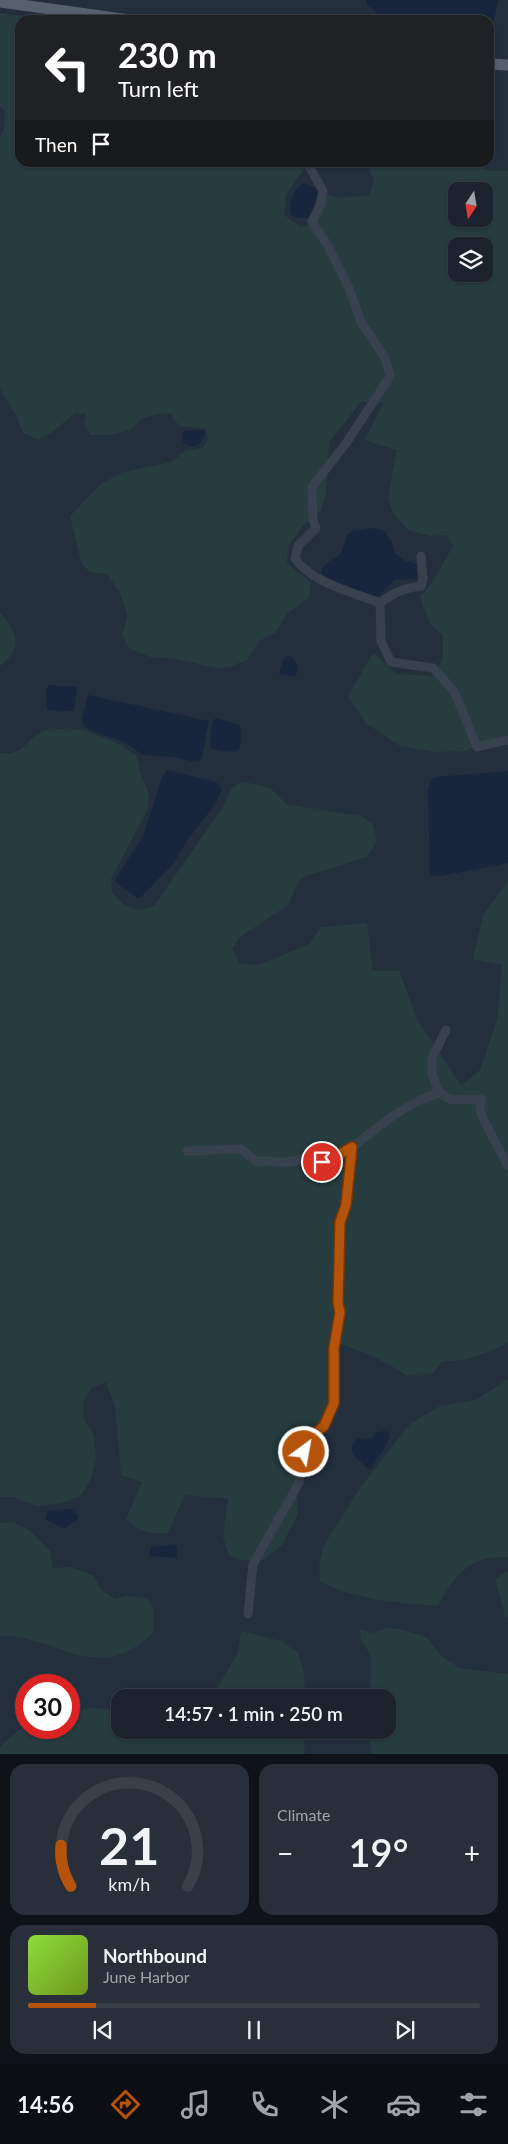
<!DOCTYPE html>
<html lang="en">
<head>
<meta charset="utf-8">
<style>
  :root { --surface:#1b232e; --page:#282f3a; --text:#f1f3f6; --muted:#a0a4aa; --line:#39404a; --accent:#b45309 }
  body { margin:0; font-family:Lato,sans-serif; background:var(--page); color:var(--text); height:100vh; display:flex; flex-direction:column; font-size:19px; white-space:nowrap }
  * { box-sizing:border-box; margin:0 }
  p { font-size:16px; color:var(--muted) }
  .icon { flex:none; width:28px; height:28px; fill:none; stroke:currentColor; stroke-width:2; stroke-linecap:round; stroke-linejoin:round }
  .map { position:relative; height:1754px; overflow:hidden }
  .side { display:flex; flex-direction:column; gap:10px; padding:10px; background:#0f1319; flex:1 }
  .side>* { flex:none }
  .guide { position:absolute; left:15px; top:15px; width:479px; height:152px; border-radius:15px; box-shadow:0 1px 4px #0004,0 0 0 1px var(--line); background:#202124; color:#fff; overflow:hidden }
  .needle { width:32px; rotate:192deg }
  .fabs { position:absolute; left:448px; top:182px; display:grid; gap:10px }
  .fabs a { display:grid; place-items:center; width:45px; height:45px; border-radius:10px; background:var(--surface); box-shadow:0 1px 4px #0004,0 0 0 1px var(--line); font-size:25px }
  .speed { position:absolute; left:15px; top:1674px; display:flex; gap:10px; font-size:25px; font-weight:700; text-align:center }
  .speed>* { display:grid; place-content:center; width:65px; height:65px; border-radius:50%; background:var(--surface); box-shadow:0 1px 4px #0004,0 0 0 1px var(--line); line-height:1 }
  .speed .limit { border:8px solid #d22; background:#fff; color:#111 }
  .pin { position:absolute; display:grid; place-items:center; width:42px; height:42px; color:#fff; margin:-21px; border:2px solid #fff; border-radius:50%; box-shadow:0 1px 5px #0007 }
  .me { position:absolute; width:55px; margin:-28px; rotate:32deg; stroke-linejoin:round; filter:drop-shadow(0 0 4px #0008) }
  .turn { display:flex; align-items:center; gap:18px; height:105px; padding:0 20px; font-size:22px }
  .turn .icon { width:65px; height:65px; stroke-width:2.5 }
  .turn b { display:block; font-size:35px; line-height:42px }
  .then { display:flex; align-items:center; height:48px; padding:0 20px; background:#0003; gap:10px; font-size:19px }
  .big { font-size:38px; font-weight:600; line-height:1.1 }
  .side .widget { flex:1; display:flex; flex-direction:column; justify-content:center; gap:8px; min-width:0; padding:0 18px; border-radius:15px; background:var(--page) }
  .side .dial { align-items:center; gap:0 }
  .dial svg { height:130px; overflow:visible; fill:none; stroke:var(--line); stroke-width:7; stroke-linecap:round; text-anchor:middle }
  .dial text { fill:var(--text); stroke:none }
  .song { display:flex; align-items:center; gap:15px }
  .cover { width:60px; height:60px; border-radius:8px; background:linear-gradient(135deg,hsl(90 70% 55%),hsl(80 70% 35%)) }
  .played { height:5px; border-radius:2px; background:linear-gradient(90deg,var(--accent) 15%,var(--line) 15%) }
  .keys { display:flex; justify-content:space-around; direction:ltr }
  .heat { display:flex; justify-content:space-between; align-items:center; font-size:28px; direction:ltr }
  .side .tiles { flex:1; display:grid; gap:10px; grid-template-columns:1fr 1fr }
  .widget:last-child { grid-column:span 2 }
  .trip { position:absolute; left:111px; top:1689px; width:285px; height:50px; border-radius:15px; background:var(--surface); box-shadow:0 1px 4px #0004,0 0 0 1px var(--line); font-weight:600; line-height:50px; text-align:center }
  .dock { display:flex; height:80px; justify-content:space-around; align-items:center; background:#0b0e12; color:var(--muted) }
  .dock .icon { width:35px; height:35px }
  .dock .active { color:var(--accent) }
  .dock b { font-size:22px; color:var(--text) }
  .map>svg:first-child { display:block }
  .green { fill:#263c3f; fill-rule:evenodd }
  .water { fill:#17263c }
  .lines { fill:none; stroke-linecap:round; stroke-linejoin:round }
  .minor { stroke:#38414e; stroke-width:9 }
  .major { stroke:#56606e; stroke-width:11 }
  .route-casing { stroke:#753606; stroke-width:12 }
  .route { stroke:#b45309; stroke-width:9 }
</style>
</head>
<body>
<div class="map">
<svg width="508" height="1754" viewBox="0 0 508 1754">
  <rect width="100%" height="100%" fill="#242f3e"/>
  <g class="green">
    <path d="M 0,13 L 53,20 L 20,20 L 20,162 L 308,163 L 286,195 L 284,215 L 301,227 C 318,224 322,210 327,195 L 341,198 L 369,195 L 374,181 L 366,163 L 472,163 L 489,171 L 508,171 L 508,735 L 485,741 L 466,751 L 435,752 L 400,746 L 366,723 L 348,696 L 373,653 L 397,674 L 435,676 L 443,656 L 443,635 L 430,624 L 420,597 L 432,583 L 453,546 L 447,535 L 430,536 L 408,530 L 392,512 L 388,497 L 397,450 L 364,440 L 384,403 L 361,402 L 329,442 L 326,494 L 321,511 L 303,526 L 288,546 L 287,563 L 311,583 L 309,598 L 288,613 L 275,633 L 259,641 L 247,660 L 229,667 L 216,668 L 177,659 L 150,657 L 129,648 L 122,635 L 128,616 L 120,593 L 107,574 L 90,572 L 82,565 L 70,516 L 101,484 L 123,472 L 171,462 L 185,451 L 202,448 L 208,439 L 206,429 L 179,426 L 170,413 L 158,414 L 141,419 L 130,430 L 113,435 L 90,435 L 84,424 L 86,414 L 75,413 L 52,432 L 38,440 L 23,433 L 16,415 L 0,389 L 0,137 L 4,129 L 5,111 L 0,106 ZM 456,191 L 484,191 L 484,219 L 456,219 ZM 456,246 L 484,246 L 484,274 L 456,274 Z"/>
    <path d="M 0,613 C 18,632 23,649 0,666 Z"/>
    <path d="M 84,730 L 119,744 L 137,756 L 141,775 L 149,794 L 148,809 L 111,879 L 112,892 L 123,904 L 138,910 L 154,906 L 223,807 L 231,789 L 242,781 L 271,789 L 288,805 L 361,816 L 373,824 L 377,841 L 367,857 L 306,876 L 299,881 L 288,905 L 240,937 L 232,949 L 240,964 L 259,965 L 309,944 L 321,927 L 367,923 L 373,971 L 399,971 L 418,1021 L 461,1085 L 480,1070 L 497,1020 L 502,965 L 473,959 L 483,915 L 508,881 L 508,1343 C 486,1354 466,1361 442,1362 L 433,1373 L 408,1376 C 384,1361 357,1347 329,1342 L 332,1397 L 320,1426 L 301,1442 L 296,1476 L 298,1514 L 282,1545 L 264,1560 L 243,1560 L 229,1556 L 223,1537 L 228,1499 L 185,1495 L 168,1533 C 153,1535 137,1531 126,1519 L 142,1482 L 121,1475 L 115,1407 L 106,1382 L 91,1388 L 83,1403 L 84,1420 L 94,1435 L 96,1459 L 90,1482 L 80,1496 L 62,1503 L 37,1506 L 13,1497 L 0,1497 L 0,753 C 25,756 26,738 44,731 C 55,727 72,730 84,730 Z"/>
    <path d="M 508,1379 L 508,1557 C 468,1556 457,1574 438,1605 C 409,1606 344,1597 320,1581 L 319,1565 L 324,1545 L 360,1488 L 410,1424 L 440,1406 L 476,1400 Z"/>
    <path d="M 12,1522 L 29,1530 L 50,1551 L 53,1568 L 71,1567 L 94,1576 L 101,1590 L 115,1599 L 126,1596 L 147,1598 L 154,1611 L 153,1633 C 96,1687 63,1636 0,1636 L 0,1523 Z"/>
    <path d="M 508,1571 L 508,1618 L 505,1616 L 495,1579 Z"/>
    <path d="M 387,1628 L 400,1629 L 426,1637 L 441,1656 L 460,1668 L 508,1674 L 508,1754 L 371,1754 L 369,1730 L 388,1730 L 388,1698 L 371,1697 L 370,1654 L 361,1640 L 360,1629 L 371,1633 Z"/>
    <path d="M 241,1631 L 281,1641 L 298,1652 L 304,1673 L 305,1697 L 212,1697 L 238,1653 Z"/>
    <path d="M 91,1708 L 120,1710 L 120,1730 L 191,1730 L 197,1732 L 199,1730 L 303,1730 L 305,1754 L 0,1754 L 0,1747 L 15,1733 L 26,1726 L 26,1728 L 69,1728 L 69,1712 Z"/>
  </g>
  <g class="water">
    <path d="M 366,0 L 498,0 L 490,40 L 489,20 L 386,20 L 366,4 Z"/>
    <path d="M 305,183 L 319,189 L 319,194 L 308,218 L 296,218 L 291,215 C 288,204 293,187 305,183 Z"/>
    <path d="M 200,430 L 204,430 L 205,433 L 201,443 C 191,450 177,444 184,431 Z"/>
    <path d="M 372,528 L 384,531 L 392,542 L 394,552 L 405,561 L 417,564 L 417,579 L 395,580 L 379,596 L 375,597 L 326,577 L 321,573 L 324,565 L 341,554 L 347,535 L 353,531 Z"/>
    <path d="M 287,656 L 293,657 L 295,662 L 298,664 L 296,677 L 279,674 L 283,659 Z"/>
    <path d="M 48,685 L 77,687 L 74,711 L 47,710 L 46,691 Z"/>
    <path d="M 88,695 L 209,721 L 202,757 L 199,761 L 195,762 L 174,757 L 143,755 L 124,742 L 90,730 L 84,726 L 82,720 Z"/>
    <path d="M 216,718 L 240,725 C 242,755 242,754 212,749 L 210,746 L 212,722 Z"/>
    <path d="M 167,770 L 216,782 L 220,786 L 222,790 L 213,807 L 186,842 L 173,864 L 140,898 L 137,898 L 115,882 L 116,878 L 143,836 L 162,777 Z"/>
    <path d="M 508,771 L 508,863 L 441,876 L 430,875 L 428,790 L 431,780 L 435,777 Z"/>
    <path d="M 384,1431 L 389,1432 C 391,1444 377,1457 372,1468 L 369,1469 L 355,1457 L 351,1447 L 357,1439 L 371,1438 L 378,1432 Z"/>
    <path d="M 71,1509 L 78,1515 L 78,1519 L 64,1529 L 45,1519 L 48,1510 Z"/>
    <path d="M 174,1545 L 177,1547 L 177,1558 L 149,1556 L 151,1547 Z"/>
  </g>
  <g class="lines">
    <g class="minor">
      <path d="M 307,162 L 323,191 L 320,206 L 312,222 L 327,244 L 349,288 L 361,322 L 385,358 L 390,376 L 347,442 L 312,487 L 313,520 L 316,528 L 298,546 L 295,558 C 309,582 355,593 380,603 C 393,593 404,588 421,586 L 423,578 L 421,556"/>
      <path d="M 380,603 L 381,641 L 391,662 L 433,668 L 454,691 L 477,747 L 508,740"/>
      <path d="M 446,1030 L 432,1058 L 432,1075 L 439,1093 L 452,1100 L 481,1099 L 480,1109 L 482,1117 L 508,1166"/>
      <path d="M 187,1151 L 241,1149 L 257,1162 C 265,1160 270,1161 278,1162 C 289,1163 301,1160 311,1156 L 322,1162 L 337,1156 L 352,1147"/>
      <path d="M 248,1614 L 253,1564 L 299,1483 L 305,1442 L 324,1426 L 335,1403 L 334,1348 L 340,1312 L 337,1303 L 340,1222 L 346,1205 L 352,1147 C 381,1125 404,1104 439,1093"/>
    </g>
    <g class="major">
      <path d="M 0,2 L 130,20"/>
      <path d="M 489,64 L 508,65"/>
    </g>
  </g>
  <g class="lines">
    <g class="route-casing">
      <path id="route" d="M 304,1452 L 305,1442 L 324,1426 L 334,1403 L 334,1348 L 340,1312 L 338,1303 L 340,1222 L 346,1205 L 352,1147 L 337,1156 L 322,1162"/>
    </g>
    <use href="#route" class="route"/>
  </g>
</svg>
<div class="fabs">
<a><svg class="needle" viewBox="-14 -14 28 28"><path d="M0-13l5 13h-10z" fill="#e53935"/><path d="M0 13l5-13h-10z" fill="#a0a4aa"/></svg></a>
<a><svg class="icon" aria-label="layers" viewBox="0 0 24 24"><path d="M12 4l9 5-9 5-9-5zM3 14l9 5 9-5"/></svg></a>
</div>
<div class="speed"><div class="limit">30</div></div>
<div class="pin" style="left:322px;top:1162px;background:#d93025"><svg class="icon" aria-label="arrive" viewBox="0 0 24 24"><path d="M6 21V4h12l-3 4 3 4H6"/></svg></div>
<svg class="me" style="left:304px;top:1452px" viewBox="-20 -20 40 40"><circle r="17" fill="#b45309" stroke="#fff" stroke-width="3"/><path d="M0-11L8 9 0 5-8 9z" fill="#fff"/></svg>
<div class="trip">14:57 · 1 min · 250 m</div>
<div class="guide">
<div class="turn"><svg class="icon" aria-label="left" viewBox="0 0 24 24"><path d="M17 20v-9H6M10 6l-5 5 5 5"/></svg><div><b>230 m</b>Turn left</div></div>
<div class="then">Then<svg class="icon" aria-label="arrive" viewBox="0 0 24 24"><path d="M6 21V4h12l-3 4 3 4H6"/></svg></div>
</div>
</div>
<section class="side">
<div class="tiles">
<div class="widget dial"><svg viewBox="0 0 100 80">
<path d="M14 69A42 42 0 1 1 86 69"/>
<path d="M14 69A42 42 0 0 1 8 44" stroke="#b45309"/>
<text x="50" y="56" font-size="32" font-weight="700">21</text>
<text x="50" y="72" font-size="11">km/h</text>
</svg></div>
<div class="widget"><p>Climate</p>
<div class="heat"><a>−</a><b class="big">19°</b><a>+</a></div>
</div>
<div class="widget">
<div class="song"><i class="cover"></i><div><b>Northbound</b><p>June Harbor</p></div></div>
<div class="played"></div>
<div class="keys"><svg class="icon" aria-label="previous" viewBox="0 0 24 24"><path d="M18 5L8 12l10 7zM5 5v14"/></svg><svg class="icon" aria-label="pause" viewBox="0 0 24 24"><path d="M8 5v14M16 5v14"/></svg><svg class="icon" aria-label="next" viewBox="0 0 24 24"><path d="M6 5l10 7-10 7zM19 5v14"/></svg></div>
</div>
</div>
</section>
<nav class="dock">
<b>14:56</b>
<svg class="icon active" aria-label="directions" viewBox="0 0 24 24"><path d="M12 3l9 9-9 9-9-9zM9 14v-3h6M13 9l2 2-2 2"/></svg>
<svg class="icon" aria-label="music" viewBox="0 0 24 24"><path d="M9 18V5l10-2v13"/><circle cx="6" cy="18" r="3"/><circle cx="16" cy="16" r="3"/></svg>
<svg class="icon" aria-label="phone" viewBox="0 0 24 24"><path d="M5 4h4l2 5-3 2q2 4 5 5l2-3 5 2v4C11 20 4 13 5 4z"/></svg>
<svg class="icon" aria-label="climate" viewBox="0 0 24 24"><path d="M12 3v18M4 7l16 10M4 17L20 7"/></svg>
<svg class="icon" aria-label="car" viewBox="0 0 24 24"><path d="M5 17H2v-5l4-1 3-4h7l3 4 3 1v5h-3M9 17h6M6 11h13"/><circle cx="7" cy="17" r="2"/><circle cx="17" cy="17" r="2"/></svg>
<svg class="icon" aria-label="filters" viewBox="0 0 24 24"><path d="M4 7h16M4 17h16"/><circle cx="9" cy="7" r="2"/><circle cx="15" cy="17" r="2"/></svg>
</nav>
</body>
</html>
